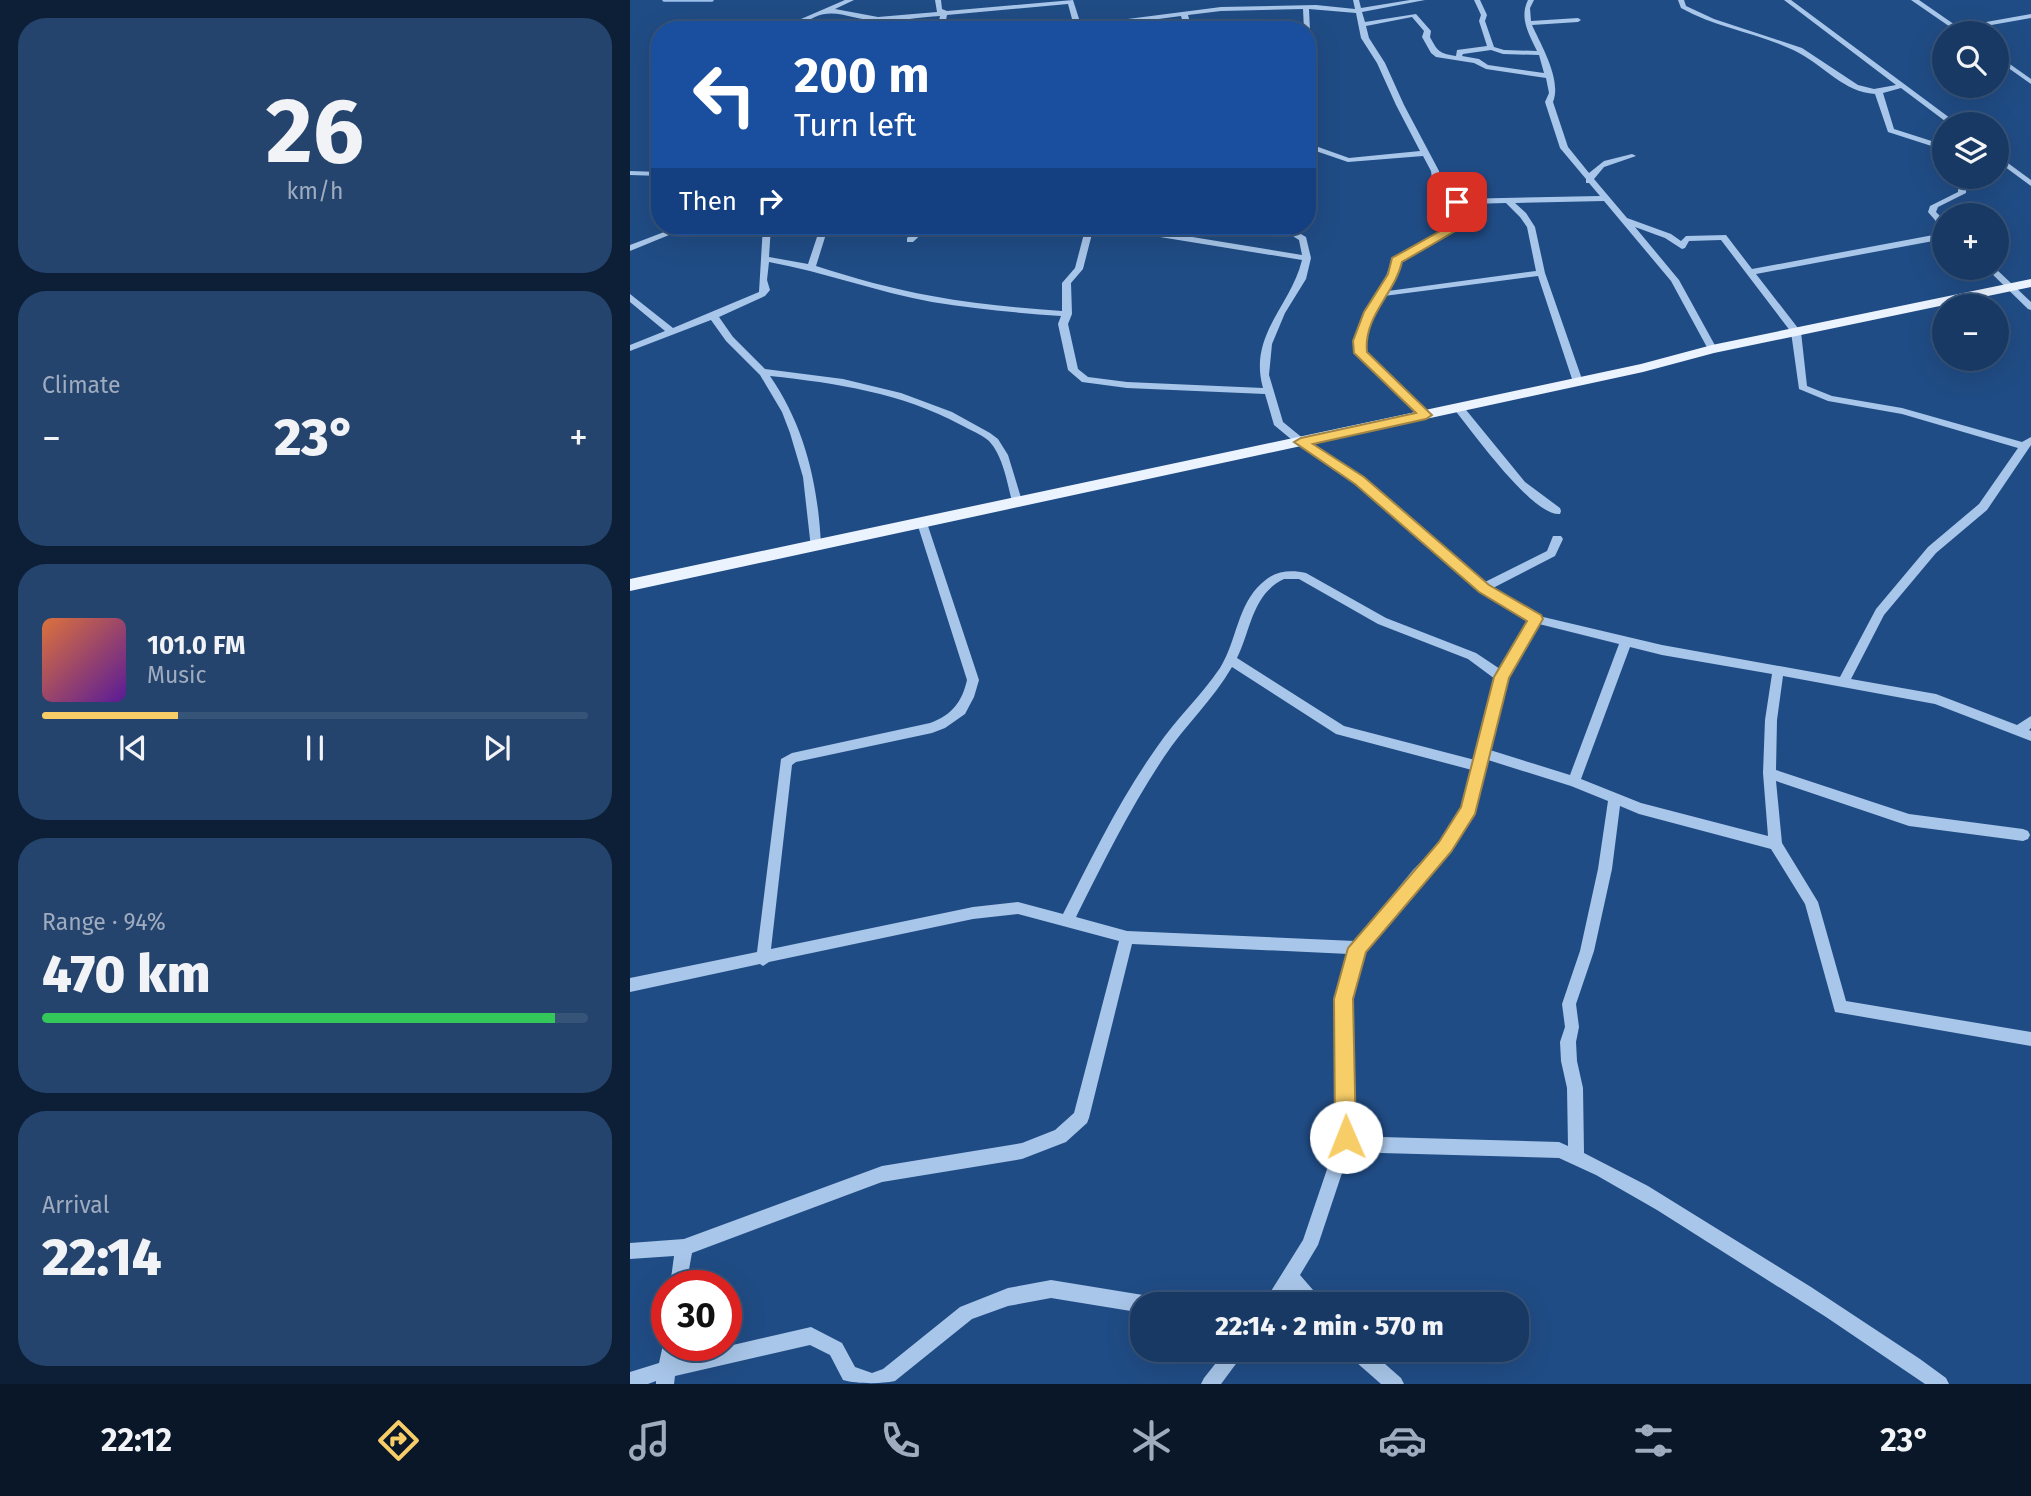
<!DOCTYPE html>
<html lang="en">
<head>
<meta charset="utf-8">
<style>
  :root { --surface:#183964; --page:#25446d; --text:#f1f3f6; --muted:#9facbf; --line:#365378; --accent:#f7cd68 }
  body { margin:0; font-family:"Fira Sans",sans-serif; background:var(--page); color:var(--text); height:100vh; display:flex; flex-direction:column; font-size:26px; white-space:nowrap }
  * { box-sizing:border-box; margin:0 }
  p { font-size:23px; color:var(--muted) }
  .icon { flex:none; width:38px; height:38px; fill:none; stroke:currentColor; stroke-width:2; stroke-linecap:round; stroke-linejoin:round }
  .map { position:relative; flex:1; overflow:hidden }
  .side { display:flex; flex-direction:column; gap:18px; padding:18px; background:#0d1f37; width:630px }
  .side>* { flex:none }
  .top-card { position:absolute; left:21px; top:21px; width:665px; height:214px; border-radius:28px; box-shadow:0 7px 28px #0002,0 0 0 2px var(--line); background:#1a4fa0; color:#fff; overflow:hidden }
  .tools { position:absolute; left:1302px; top:21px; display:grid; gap:14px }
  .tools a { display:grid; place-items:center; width:77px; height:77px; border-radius:50%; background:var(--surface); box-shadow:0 7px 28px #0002,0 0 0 2px var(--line); font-size:35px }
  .speed { position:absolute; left:21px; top:1270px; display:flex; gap:14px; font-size:35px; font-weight:700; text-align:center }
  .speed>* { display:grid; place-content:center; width:91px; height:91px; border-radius:50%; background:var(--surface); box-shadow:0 7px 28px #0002,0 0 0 2px var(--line); line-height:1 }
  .speed .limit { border:10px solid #d22; background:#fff; color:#111 }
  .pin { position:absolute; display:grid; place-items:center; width:60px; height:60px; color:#fff; margin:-30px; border-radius:14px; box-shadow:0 4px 10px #0006 }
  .me { position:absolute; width:77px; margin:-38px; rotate:359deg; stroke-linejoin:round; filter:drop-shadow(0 0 5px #0008) }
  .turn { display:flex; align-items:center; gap:24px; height:147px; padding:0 28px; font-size:32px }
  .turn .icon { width:91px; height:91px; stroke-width:2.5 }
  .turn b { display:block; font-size:49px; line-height:60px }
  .then { display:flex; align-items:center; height:66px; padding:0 28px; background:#0003; gap:14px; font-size:26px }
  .big { font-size:52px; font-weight:800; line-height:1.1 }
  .side .card { flex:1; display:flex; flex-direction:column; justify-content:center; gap:10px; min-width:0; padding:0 24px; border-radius:28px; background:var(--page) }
  .side .dial { align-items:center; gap:0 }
  .dial b { font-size:91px; line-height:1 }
  .song { display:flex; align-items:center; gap:21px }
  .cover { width:84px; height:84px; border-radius:10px; background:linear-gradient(135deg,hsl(20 70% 55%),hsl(270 70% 35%)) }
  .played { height:7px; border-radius:4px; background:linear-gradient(90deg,var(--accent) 25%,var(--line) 25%) }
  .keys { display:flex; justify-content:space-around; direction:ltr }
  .heat { display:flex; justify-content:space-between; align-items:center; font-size:38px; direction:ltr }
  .charge { height:10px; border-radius:5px; background:linear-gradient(90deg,#34c759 94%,var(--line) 0) }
  .trip { position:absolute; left:500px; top:1292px; width:399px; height:70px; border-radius:28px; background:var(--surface); box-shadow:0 7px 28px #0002,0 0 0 2px var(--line); font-weight:800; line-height:70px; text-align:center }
  .menu { display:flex; height:112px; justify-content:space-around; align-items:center; background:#0a1728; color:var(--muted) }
  .menu .icon { width:49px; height:49px }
  .menu .on { color:var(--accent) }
  .menu b { font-size:32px; color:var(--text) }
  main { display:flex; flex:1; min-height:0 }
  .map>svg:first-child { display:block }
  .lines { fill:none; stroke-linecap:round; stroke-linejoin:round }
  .stream { stroke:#9bc1eb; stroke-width:3.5 }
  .minor { fill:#a8c6e9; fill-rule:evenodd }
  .major { fill:#ebf3fe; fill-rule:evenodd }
  .route { fill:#f7cd68; stroke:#a18544; stroke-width:2 }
</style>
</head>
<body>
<main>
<section class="side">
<div class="card dial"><b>26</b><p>km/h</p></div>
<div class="card"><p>Climate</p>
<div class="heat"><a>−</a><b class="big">23°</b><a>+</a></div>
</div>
<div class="card">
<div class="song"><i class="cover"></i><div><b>101.0 FM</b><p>Music</p></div></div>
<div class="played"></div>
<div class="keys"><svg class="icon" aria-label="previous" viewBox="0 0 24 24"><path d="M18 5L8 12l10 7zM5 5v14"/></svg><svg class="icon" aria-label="pause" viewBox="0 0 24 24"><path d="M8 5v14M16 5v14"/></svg><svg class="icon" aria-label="next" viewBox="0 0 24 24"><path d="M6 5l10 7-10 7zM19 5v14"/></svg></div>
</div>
<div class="card"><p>Range · 94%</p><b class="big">470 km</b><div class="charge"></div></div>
<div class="card"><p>Arrival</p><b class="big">22:14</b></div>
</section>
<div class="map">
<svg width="1401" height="1384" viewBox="0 0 1401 1384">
  <rect width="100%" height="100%" fill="#204c85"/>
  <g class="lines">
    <path class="stream" d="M 34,0 L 82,0"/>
    <g class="minor">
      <path d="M 215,0 L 224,0 L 205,9 L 248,17 L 307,12 L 305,0 L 311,0 L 312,9 L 317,11 L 443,0 L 451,25 L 591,7 L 686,5 L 725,9 L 723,0 L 729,0 L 731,8 L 780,0 L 795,0 L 732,12 L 735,22 L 786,14 L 801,31 L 800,37 C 808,52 809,53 826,56 L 827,50 L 857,46 L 849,21 L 851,15 L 844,0 L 850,0 L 857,15 L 855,21 L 864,47 L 874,50 L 907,51 C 899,34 889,18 898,0 L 904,0 L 900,8 L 901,21 L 948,18 L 951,20 L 948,22 L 902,25 C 911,45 932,80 923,102 L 938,147 L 959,173 L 974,161 L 1002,154 L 1006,156 L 974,167 L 964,179 L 997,218 L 1041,234 L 1051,241 L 1056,236 L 1096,235 L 1122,269 L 1314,233 L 1314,239 L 1126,274 L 1171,332 L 1177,386 L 1202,396 L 1272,408 L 1392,442 L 1401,437 L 1401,445 L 1357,510 L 1306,553 L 1254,615 L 1221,679 L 1306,694 L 1387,725 L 1401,716 L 1401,728 L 1399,730 L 1401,731 L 1401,741 L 1305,704 L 1153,676 L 1147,720 L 1146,770 L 1279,814 L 1393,829 L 1398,831 L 1400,835 L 1398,839 L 1393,841 L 1279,826 L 1146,781 L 1152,843 L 1188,902 L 1216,1001 L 1401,1032 L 1401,1046 L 1205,1012 L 1175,904 L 1141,849 L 1009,814 L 990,806 L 982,869 L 964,951 L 946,1004 L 949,1027 L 946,1042 L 947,1061 L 953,1088 L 954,1153 L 1018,1186 L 1181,1287 L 1290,1359 L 1316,1378 L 1319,1384 L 1295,1384 L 1196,1317 L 1027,1210 L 966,1175 L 929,1158 L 751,1153 L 721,1146 L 688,1245 L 670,1275 L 690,1298 L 692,1304 L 673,1304 L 660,1290 L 651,1304 L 633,1304 L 673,1240 L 708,1137 L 707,999 L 719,954 L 502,944 L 459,1118 L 457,1123 L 436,1142 L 392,1159 L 252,1182 L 62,1253 L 56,1286 L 40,1286 L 44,1256 L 0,1259 L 0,1243 L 54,1239 L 252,1166 L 392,1143 L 425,1130 L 444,1113 L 489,941 L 388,914 L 343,919 L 139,962 L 133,966 L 130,964 L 0,992 L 0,978 L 127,952 L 151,759 L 162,753 L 300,723 C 322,715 332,702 337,680 L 287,523 L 288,520 L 296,520 L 297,523 L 349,680 L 344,697 L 335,714 L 315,728 L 302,733 L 166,762 L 162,765 L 141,949 L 343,907 L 388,902 L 433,914 C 462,857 490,799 527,747 C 546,719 571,696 590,668 C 607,641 607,605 632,583 C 644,571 660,569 676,573 L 756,618 L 846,653 L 870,669 L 899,620 L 850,591 L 726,483 L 667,444 L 644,425 L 635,394 L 497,388 L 452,382 L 438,370 L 428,324 L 431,316 C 388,313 345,309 302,302 C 247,292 194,272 139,262 L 137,280 L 140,290 L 135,296 L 89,317 L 103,337 L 135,369 L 213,379 L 271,393 L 322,412 L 360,433 L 368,439 L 378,455 L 392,501 L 387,505 L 382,501 C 377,482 373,456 359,441 C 351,434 340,430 331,425 C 272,393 206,383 140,376 C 175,427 188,484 191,545 L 189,548 L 181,548 L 173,477 L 160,433 L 152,412 L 130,375 L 96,341 L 81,320 L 0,351 L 0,345 L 35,331 L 0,302 L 0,294 L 43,328 L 129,292 L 133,226 L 141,226 L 139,257 L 178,264 L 189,231 L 201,226 L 211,226 L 196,234 L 186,266 C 224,278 262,289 302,296 C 345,304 389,308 432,311 L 432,283 L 445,268 L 456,226 L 464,226 L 453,269 L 441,283 L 442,314 L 438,324 L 448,369 L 458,377 L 497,382 L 633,388 C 618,335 661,306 672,260 L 481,229 L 477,226 L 495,226 L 672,255 L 669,240 L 647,226 L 657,226 L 676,237 L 681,258 L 676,279 L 655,313 L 642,344 L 639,375 L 653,422 L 675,440 L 734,477 L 855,582 L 917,551 L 923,536 L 931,536 L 933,539 L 925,556 L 863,588 L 909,616 L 1032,645 L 1210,677 L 1246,609 L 1298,547 L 1349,504 L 1388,448 L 1272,414 L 1198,401 L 1169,389 L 1161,332 L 1091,240 L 1059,241 L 1055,248 L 1052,249 L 1035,238 L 1005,227 L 1049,280 L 1087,349 L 1082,352 L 1079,351 L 1041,281 L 974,201 L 885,203 L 896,213 L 905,227 L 915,273 L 953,382 L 951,384 L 948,385 L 943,382 L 908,276 L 754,296 L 738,328 L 735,352 L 801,415 L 796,418 L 792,417 L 727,355 L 726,340 L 729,328 L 753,284 L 762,260 L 820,226 L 831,204 L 812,201 L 804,193 L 801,171 L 793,156 L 718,162 L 677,148 L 677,143 L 719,158 L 790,151 L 766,105 L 747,63 L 731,38 L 726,13 L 679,9 L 681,53 L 677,55 L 677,30 L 674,30 L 673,9 L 591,11 L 558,15 L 562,30 L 555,30 L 551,16 L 445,30 L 438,4 L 317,15 L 314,30 L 307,30 L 310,16 C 290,17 269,21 249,21 C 214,20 199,0 166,30 L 159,30 L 171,19 ZM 782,17 L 794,31 L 792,37 L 801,53 L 806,57 L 844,63 L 856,69 L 916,78 L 919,93 L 915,102 L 930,148 L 956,179 L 956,183 L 959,183 L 970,196 L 827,199 L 818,197 L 811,190 L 809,171 L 774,105 L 755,63 L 739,38 L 736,26 ZM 861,50 L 873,54 L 909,55 L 914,73 L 858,65 L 849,59 L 832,56 L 833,54 ZM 876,203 L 890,217 L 897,227 L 906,271 L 758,291 L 770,261 L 826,230 L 839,204 ZM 654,579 L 669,579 L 748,624 L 838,659 L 865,679 L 845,760 L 714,726 L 607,658 C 621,630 622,594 654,579 ZM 909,624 L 989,644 L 940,775 L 860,750 L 878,677 ZM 1000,647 L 1032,655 L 1142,674 L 1135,720 L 1133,773 L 1138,836 L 1011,803 L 951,779 ZM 602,667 L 706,734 L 842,770 L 833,808 L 810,843 L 783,870 L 725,941 L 497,931 L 446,917 C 473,863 500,808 534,757 C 555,725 583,700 602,667 ZM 858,760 L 941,786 L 978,801 L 968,869 L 950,951 L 932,1004 L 935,1027 L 930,1042 L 931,1061 L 937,1088 L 938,1146 L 929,1142 L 751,1137 L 724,1131 L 721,999 L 734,951 L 793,878 L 820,851 L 846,809 Z"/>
      <path d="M 1048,0 L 1054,0 L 1056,6 L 1084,19 L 1172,48 L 1228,85 L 1244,89 L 1266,85 L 1154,0 L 1161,0 L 1328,124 L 1319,124 L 1271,88 L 1253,93 L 1264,129 L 1314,145 L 1314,150 L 1258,132 L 1245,94 C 1214,92 1195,67 1169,53 C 1131,33 1088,29 1051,8 Z"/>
      <path d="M 1281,0 L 1289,0 L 1328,27 L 1401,14 L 1401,18 L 1333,30 L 1336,33 L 1329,33 Z"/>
      <path d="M 1367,55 L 1401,79 L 1401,84 L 1367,60 Z"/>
      <path d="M 1367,155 L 1401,180 L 1401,186 L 1367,161 Z"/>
      <path d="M 0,171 L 30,172 L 30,176 L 0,175 Z"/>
      <path d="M 1329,177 L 1337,177 L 1336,193 L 1308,207 L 1306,212 L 1314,220 L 1314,227 L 1311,227 L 1298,212 L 1300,206 L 1328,192 Z"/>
      <path d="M 50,226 L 61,226 L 0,251 L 0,245 Z"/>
      <path d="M 291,226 L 300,226 L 283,242 L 277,242 L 277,238 Z"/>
      <path d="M 1356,268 L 1365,268 L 1401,302 L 1401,310 L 1398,309 Z"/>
      <path d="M 828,404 L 832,405 L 895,482 L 930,508 L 931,511 L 930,514 C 903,517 842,431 824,409 L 823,407 Z"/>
      <path d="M 421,1280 L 513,1295 L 519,1298 L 521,1304 L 513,1304 L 513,1313 L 421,1298 L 378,1306 L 342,1319 L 265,1381 C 251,1384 227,1384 213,1380 L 200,1355 L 180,1345 L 45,1376 L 44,1384 L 26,1384 L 26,1381 L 18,1384 L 0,1384 L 0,1372 L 29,1363 L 34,1340 L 37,1339 L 37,1346 L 49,1346 L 47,1358 L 181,1327 L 212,1343 L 225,1367 L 242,1373 L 253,1369 L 330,1307 L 378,1288 Z"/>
      <path d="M 597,1349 L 617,1349 L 591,1384 L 571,1384 L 574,1378 Z"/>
      <path d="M 715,1349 L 738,1349 L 771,1378 L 774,1384 L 751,1384 L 718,1355 Z"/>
    </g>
    <path class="major" d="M 1401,279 L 1401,287 L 1084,353 L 1013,372 L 0,591 L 0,579 L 1011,364 L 1082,345 Z"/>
  </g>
  <path class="route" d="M 823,200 L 836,199 L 841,202 L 827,230 L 772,262 C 765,293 733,317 737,352 L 802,415 L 796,419 L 683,444 L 734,477 L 859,585 L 911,615 L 913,619 L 879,678 L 845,814 L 821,852 L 736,952 L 723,999 L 726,1137 L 723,1144 L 716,1147 L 708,1144 L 705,1137 L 704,999 L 718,948 L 809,842 L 831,807 L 864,677 L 897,621 L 849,592 L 725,484 L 664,442 L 671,438 L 786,413 L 724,353 L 723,341 L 734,312 L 758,274 L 762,258 L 819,226 L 829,205 L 823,204 Z"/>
</svg>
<div class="tools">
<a><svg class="icon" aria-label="search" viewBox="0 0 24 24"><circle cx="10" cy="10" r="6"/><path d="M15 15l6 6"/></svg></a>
<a><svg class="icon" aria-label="layers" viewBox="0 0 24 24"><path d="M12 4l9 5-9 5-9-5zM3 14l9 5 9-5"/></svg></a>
<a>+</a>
<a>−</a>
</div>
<div class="speed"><div class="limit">30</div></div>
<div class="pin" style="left:827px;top:202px;background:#d93025"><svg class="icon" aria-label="arrive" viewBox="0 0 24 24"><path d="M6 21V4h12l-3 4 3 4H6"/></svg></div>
<svg class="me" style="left:716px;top:1137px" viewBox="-20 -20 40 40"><circle r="19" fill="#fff"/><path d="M0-13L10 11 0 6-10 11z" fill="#f7cd68"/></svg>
<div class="trip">22:14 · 2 min · 570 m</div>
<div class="top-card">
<div class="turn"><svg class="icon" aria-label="left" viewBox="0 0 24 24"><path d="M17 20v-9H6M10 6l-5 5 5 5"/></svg><div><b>200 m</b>Turn left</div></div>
<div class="then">Then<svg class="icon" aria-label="right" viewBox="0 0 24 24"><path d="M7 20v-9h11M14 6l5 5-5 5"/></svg></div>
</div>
</div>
</main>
<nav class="menu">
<b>22:12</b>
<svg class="icon on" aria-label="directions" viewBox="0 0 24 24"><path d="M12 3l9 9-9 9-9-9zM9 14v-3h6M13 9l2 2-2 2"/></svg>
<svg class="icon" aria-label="music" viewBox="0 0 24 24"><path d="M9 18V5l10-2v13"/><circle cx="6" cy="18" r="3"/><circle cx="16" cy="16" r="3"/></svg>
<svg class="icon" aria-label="phone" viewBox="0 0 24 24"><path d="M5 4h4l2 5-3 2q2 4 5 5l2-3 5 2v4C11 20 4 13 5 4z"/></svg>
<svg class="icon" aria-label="climate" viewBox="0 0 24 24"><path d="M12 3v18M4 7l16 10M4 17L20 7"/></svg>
<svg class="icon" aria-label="car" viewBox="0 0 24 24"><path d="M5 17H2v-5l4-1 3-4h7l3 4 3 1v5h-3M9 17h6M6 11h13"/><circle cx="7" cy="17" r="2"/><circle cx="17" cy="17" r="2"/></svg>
<svg class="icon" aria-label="filters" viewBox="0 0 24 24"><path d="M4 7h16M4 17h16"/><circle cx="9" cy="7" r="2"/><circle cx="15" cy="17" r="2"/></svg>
<b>23°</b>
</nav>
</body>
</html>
